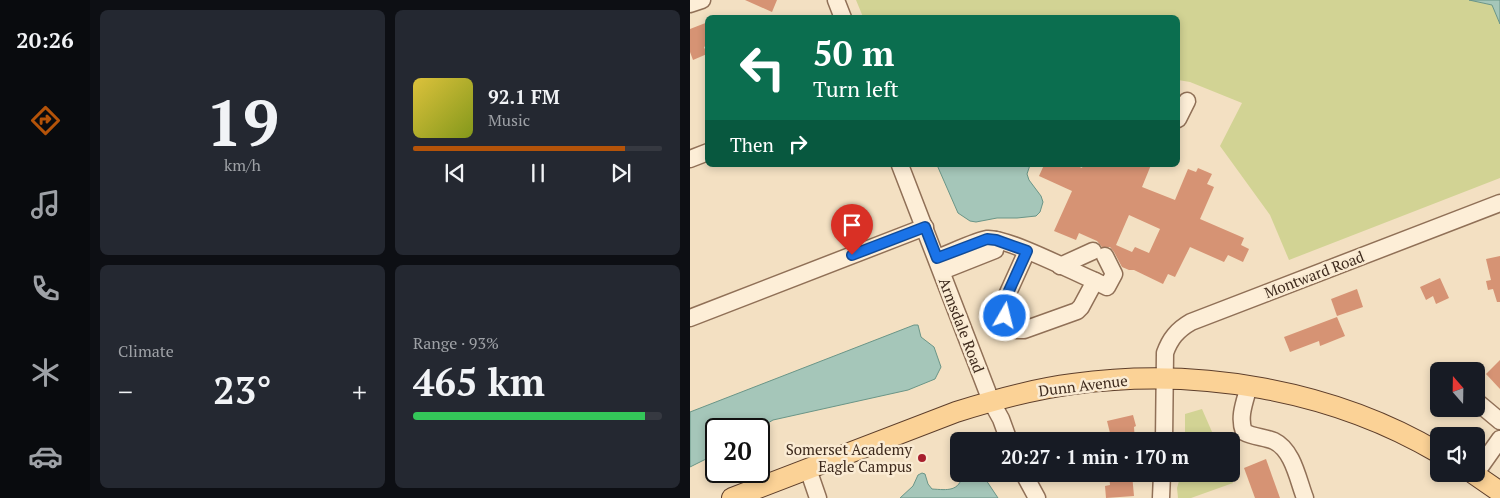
<!DOCTYPE html>
<html lang="en">
<head>
<meta charset="utf-8">
<style>
  :root { --surface:#171b24; --page:#242831; --text:#f1f3f6; --muted:#9ea1a6; --line:#363941; --accent:#b45309 }
  body { margin:0; font-family:"PT Serif",serif; background:var(--page); color:var(--text); height:100vh; display:flex; flex-direction:column; font-size:19px; white-space:nowrap }
  * { box-sizing:border-box; margin:0 }
  p { font-size:16px; color:var(--muted) }
  .icon { flex:none; width:28px; height:28px; fill:none; stroke:currentColor; stroke-width:2; stroke-linecap:round; stroke-linejoin:round }
  .map { position:relative; flex:1; overflow:hidden }
  .panel { display:flex; flex-direction:column; gap:10px; padding:10px; background:#0d0f14; width:600px }
  .panel>* { flex:none }
  .banner { position:absolute; left:15px; top:15px; width:475px; height:152px; border-radius:8px; box-shadow:0 2px 8px #0003; background:#0b6e4f; color:#fff; overflow:hidden }
  .needle { width:32px; rotate:340deg }
  .fabs { position:absolute; left:740px; top:362px; display:grid; gap:10px }
  .fabs a { display:grid; place-items:center; width:55px; height:55px; border-radius:8px; background:var(--surface); box-shadow:0 2px 8px #0003; font-size:25px }
  .speed { position:absolute; left:15px; top:418px; display:flex; gap:10px; font-size:25px; font-weight:700; text-align:center }
  .speed>* { display:grid; place-content:center; width:65px; height:65px; border-radius:50%; background:var(--surface); box-shadow:0 2px 8px #0003; line-height:1 }
  .speed .limit { border:2px solid #111; border-radius:8px; background:#fff; color:#111 }
  .pin { position:absolute; display:grid; place-items:center; width:42px; height:42px; color:#fff; margin:-51px -21px; border-radius:50% 50% 50% 0; rotate:-45deg; box-shadow:0 0 5px #0007 }
  .pin .icon { rotate:45deg }
  .me { position:absolute; width:55px; margin:-28px; rotate:8deg; stroke-linejoin:round; filter:drop-shadow(0 0 4px #0008) }
  .turn { display:flex; align-items:center; gap:18px; height:105px; padding:0 25px; font-size:22px }
  .turn .icon { width:65px; height:65px; stroke-width:2.5 }
  .turn b { display:block; font-size:35px; line-height:42px }
  .then { display:flex; align-items:center; height:48px; padding:0 25px; background:#0003; gap:10px; font-size:19px }
  .big { font-size:38px; font-weight:600; line-height:1.1 }
  .panel .tile { flex:1; display:flex; flex-direction:column; justify-content:center; gap:8px; min-width:0; padding:0 18px; border-radius:8px; background:var(--page) }
  .panel .dial { align-items:center; gap:0 }
  .dial b { font-size:65px; line-height:1 }
  .song { display:flex; align-items:center; gap:15px }
  .cover { width:60px; height:60px; border-radius:8px; background:linear-gradient(135deg,hsl(50 70% 55%),hsl(70 70% 35%)) }
  .played { height:5px; border-radius:2px; background:linear-gradient(90deg,var(--accent) 85%,var(--line) 85%) }
  .keys { display:flex; justify-content:space-around; direction:ltr }
  .heat { display:flex; justify-content:space-between; align-items:center; font-size:28px; direction:ltr }
  .charge { height:8px; border-radius:4px; background:linear-gradient(90deg,#34c759 93%,var(--line) 0) }
  .panel .tiles { flex:1; display:grid; gap:10px; grid-template-columns:repeat(2,1fr) }
  .trip { position:absolute; left:260px; top:432px; width:290px; height:50px; border-radius:8px; background:var(--surface); box-shadow:0 2px 8px #0003; font-weight:600; line-height:50px; text-align:center }
  main { display:flex; flex:1; min-height:0 }
  .tabs { display:flex; flex-direction:column; width:90px; justify-content:space-around; align-items:center; background:#090b0e; color:var(--muted) }
  .tabs .icon { width:35px; height:35px }
  .tabs .on { color:var(--accent) }
  .tabs b { font-size:22px; color:var(--text) }
  .map>svg:first-child { display:block }
  .green { fill:#d2d394 }
  .water { fill:#a5c6b9; stroke:#6a9587 }
  .building { fill:#d69374; fill-rule:evenodd }
  .lines { fill:none; stroke-linecap:round; stroke-linejoin:round }
  .minor-casing { stroke:#907057; stroke-width:19 }
  .major-casing { stroke:#5d3e2b; stroke-width:22 }
  .minor { stroke:#fdeed7; stroke-width:16 }
  .major { stroke:#fbd296; stroke-width:20 }
  .route-casing { stroke:#114b97; stroke-width:12 }
  .route { stroke:#1a73e8; stroke-width:9 }
  .poi-dot { fill:#a71f2d; stroke:#faebd3; stroke-width:2 }
  .labels { text-anchor:middle; dominant-baseline:central; stroke-width:5; stroke-linejoin:round; paint-order:stroke }
  .street-label { font-size:15px; fill:#3e2a1d; stroke:#faebd3 }
  .poi-label { font-size:15px; fill:#3e2a1d; stroke:#faebd3; text-anchor:end }
</style>
</head>
<body>
<main>
<nav class="tabs">
<b>20:26</b>
<svg class="icon on" aria-label="directions" viewBox="0 0 24 24"><path d="M12 3l9 9-9 9-9-9zM9 14v-3h6M13 9l2 2-2 2"/></svg>
<svg class="icon" aria-label="music" viewBox="0 0 24 24"><path d="M9 18V5l10-2v13"/><circle cx="6" cy="18" r="3"/><circle cx="16" cy="16" r="3"/></svg>
<svg class="icon" aria-label="phone" viewBox="0 0 24 24"><path d="M5 4h4l2 5-3 2q2 4 5 5l2-3 5 2v4C11 20 4 13 5 4z"/></svg>
<svg class="icon" aria-label="climate" viewBox="0 0 24 24"><path d="M12 3v18M4 7l16 10M4 17L20 7"/></svg>
<svg class="icon" aria-label="car" viewBox="0 0 24 24"><path d="M5 17H2v-5l4-1 3-4h7l3 4 3 1v5h-3M9 17h6M6 11h13"/><circle cx="7" cy="17" r="2"/><circle cx="17" cy="17" r="2"/></svg>
</nav>
<section class="panel">
<div class="tiles">
<div class="tile dial"><b>19</b><p>km/h</p></div>
<div class="tile">
<div class="song"><i class="cover"></i><div><b>92.1 FM</b><p>Music</p></div></div>
<div class="played"></div>
<div class="keys"><svg class="icon" aria-label="previous" viewBox="0 0 24 24"><path d="M18 5L8 12l10 7zM5 5v14"/></svg><svg class="icon" aria-label="pause" viewBox="0 0 24 24"><path d="M8 5v14M16 5v14"/></svg><svg class="icon" aria-label="next" viewBox="0 0 24 24"><path d="M6 5l10 7-10 7zM19 5v14"/></svg></div>
</div>
<div class="tile"><p>Climate</p>
<div class="heat"><a>−</a><b class="big">23°</b><a>+</a></div>
</div>
<div class="tile"><p>Range · 93%</p><b class="big">465 km</b><div class="charge"></div></div>
</div>
</section>
<div class="map">
<svg width="810" height="498" viewBox="0 0 810 498">
  <rect width="100%" height="100%" fill="#f3e0c2"/>
  <g class="green">
    <path d="M 166,0 L 779,0 L 802,5 L 810,24 L 810,178 L 599,260 L 580,215 L 530,146 L 552,103 L 500,82 L 488,80 L 488,18 L 173,17 Z"/>
    <path d="M 512,409 L 526,441 L 495,441 L 495,414 Z"/>
    <path d="M 491,474 L 539,474 L 543,483 L 501,498 L 488,498 L 487,488 Z"/>
  </g>
  <g class="water">
    <path d="M 779,0 L 810,0 L 810,24 L 802,5 Z"/>
    <path d="M 247,165 L 340,165 L 337,174 L 339,180 L 351,196 L 353,202 L 350,212 L 346,216 L 327,218 L 307,218 L 286,222 L 280,221 L 268,213 Z"/>
    <path d="M 224,325 L 228,325 L 231,337 L 244,347 L 251,367 L 245,379 L 218,390 L 83,420 L 68,429 L 26,429 L 26,454 L 0,467 L 0,412 Z"/>
    <path d="M 232,473 L 235,474 L 238,484 L 242,489 C 258,490 269,492 273,474 L 292,474 L 308,498 L 210,498 L 223,486 L 228,475 Z"/>
  </g>
  <g class="building">
    <path d="M 55,0 L 87,0 L 82,12 Z"/>
    <path d="M 18,22 L 18,45 L 14,47 L 17,54 L 3,60 L 0,52 L 0,29 Z"/>
    <path d="M 354,165 L 385,165 L 392,168 L 393,165 L 461,165 L 452,187 L 485,200 L 498,169 L 506,172 L 508,168 L 522,174 L 517,184 L 524,187 L 510,219 L 554,238 L 551,245 L 559,249 L 553,262 L 538,255 L 534,262 L 500,247 L 485,277 L 478,274 L 473,284 L 444,270 L 439,270 L 432,267 L 424,252 L 420,247 L 412,247 L 407,241 L 389,233 L 386,240 L 364,231 L 382,191 L 349,176 ZM 439,215 L 470,229 L 459,253 L 445,247 L 442,252 L 426,245 Z"/>
    <path d="M 810,256 L 810,302 L 807,302 L 803,289 L 798,290 L 796,281 L 801,280 L 796,259 Z"/>
    <path d="M 750,278 L 759,298 L 746,304 L 743,296 L 736,300 L 730,287 Z"/>
    <path d="M 667,289 L 673,307 L 647,316 L 641,299 Z"/>
    <path d="M 647,317 L 655,336 L 630,346 L 629,341 L 600,352 L 594,337 Z"/>
    <path d="M 810,360 L 810,389 L 796,374 Z"/>
    <path d="M 443,415 L 446,426 L 444,427 L 445,441 L 422,441 L 417,421 Z"/>
    <path d="M 576,459 L 590,498 L 565,498 L 554,468 Z"/>
    <path d="M 419,474 L 442,474 L 444,496 L 416,498 L 415,486 L 420,485 Z"/>
  </g>
  <g class="lines">
    <g class="minor-casing">
      <g id="minor">
        <path d="M 146,0 L 153,18"/>
        <path d="M 0,4 L 12,0"/>
        <path d="M 488,119 L 497,101"/>
        <path d="M 0,159 L 18,152"/>
        <path d="M 210,165 L 301,401 L 311,419 L 319,441"/>
        <path d="M 247,258 C 258,254 288,240 297,239 C 316,237 384,272 405,281 L 391,307 L 387,311 L 334,330 L 326,330 L 320,325 L 315,316 L 313,304 L 337,251"/>
        <path d="M 370,266 L 403,251"/>
        <path d="M 252,271 L 305,250 L 306,240"/>
        <path d="M 405,281 L 417,287 L 424,274 L 415,256"/>
        <path d="M 0,318 L 235,227"/>
        <path d="M 559,386 C 555,401 548,417 554,432 C 563,437 574,437 584,441 C 603,450 608,480 615,498"/>
        <path d="M 786,401 L 810,421"/>
        <path d="M 474,441 L 475,353 C 480,339 487,330 501,322 L 810,203"/>
        <path d="M 118,469 L 128,498"/>
        <path d="M 786,473 L 810,439"/>
        <path d="M 334,474 L 347,498"/>
        <path d="M 471,498 L 472,474"/>
      </g>
    </g>
    <g class="major-casing">
      <g id="major">
        <path d="M 784,474 L 810,492"/>
        <path d="M 42,498 L 266,412 C 304,400 343,389 383,384 C 506,367 641,389 749,453"/>
      </g>
    </g>
    <use href="#minor" class="minor"/>
    <use href="#major" class="major"/>
  </g>
  <g class="lines">
    <g class="route-casing">
      <path id="route" d="M 162,255 L 235,227 L 247,258 L 297,239 L 306,240 L 337,251 L 313,304 L 315,316"/>
    </g>
    <use href="#route" class="route"/>
  </g>
  <circle class="poi-dot" cx="232" cy="458" r="5"/>
  <g class="labels">
    <g class="street-label">
      <text transform="translate(624 274) rotate(-21)">Montward Road</text>
      <text transform="translate(272 325) rotate(69)">Armsdale Road</text>
      <text transform="translate(393 385) rotate(-7)">Dunn Avenue</text>
    </g>
    <g class="poi-label">
      <text x="222" y="449">Somerset Academy<tspan x="222" dy="17">Eagle Campus</tspan></text>
    </g>
  </g>
</svg>
<div class="fabs">
<a><svg class="needle" viewBox="-14 -14 28 28"><path d="M0-13l5 13h-10z" fill="#e53935"/><path d="M0 13l5-13h-10z" fill="#9ea1a6"/></svg></a>
<a><svg class="icon" aria-label="sound" viewBox="0 0 24 24"><path d="M4 9h4l5-4v14l-5-4H4zM17 9q2 3 0 6"/></svg></a>
</div>
<div class="speed"><div class="limit">20</div></div>
<div class="pin" style="left:162px;top:255px;background:#d93025"><svg class="icon" aria-label="arrive" viewBox="0 0 24 24"><path d="M6 21V4h12l-3 4 3 4H6"/></svg></div>
<svg class="me" style="left:315px;top:316px" viewBox="-20 -20 40 40"><circle r="17" fill="#1a73e8" stroke="#fff" stroke-width="3"/><path d="M0-11L8 9 0 5-8 9z" fill="#fff"/></svg>
<div class="trip">20:27 · 1 min · 170 m</div>
<div class="banner">
<div class="turn"><svg class="icon" aria-label="left" viewBox="0 0 24 24"><path d="M17 20v-9H6M10 6l-5 5 5 5"/></svg><div><b>50 m</b>Turn left</div></div>
<div class="then">Then<svg class="icon" aria-label="right" viewBox="0 0 24 24"><path d="M7 20v-9h11M14 6l5 5-5 5"/></svg></div>
</div>
</div>
</main>
</body>
</html>
